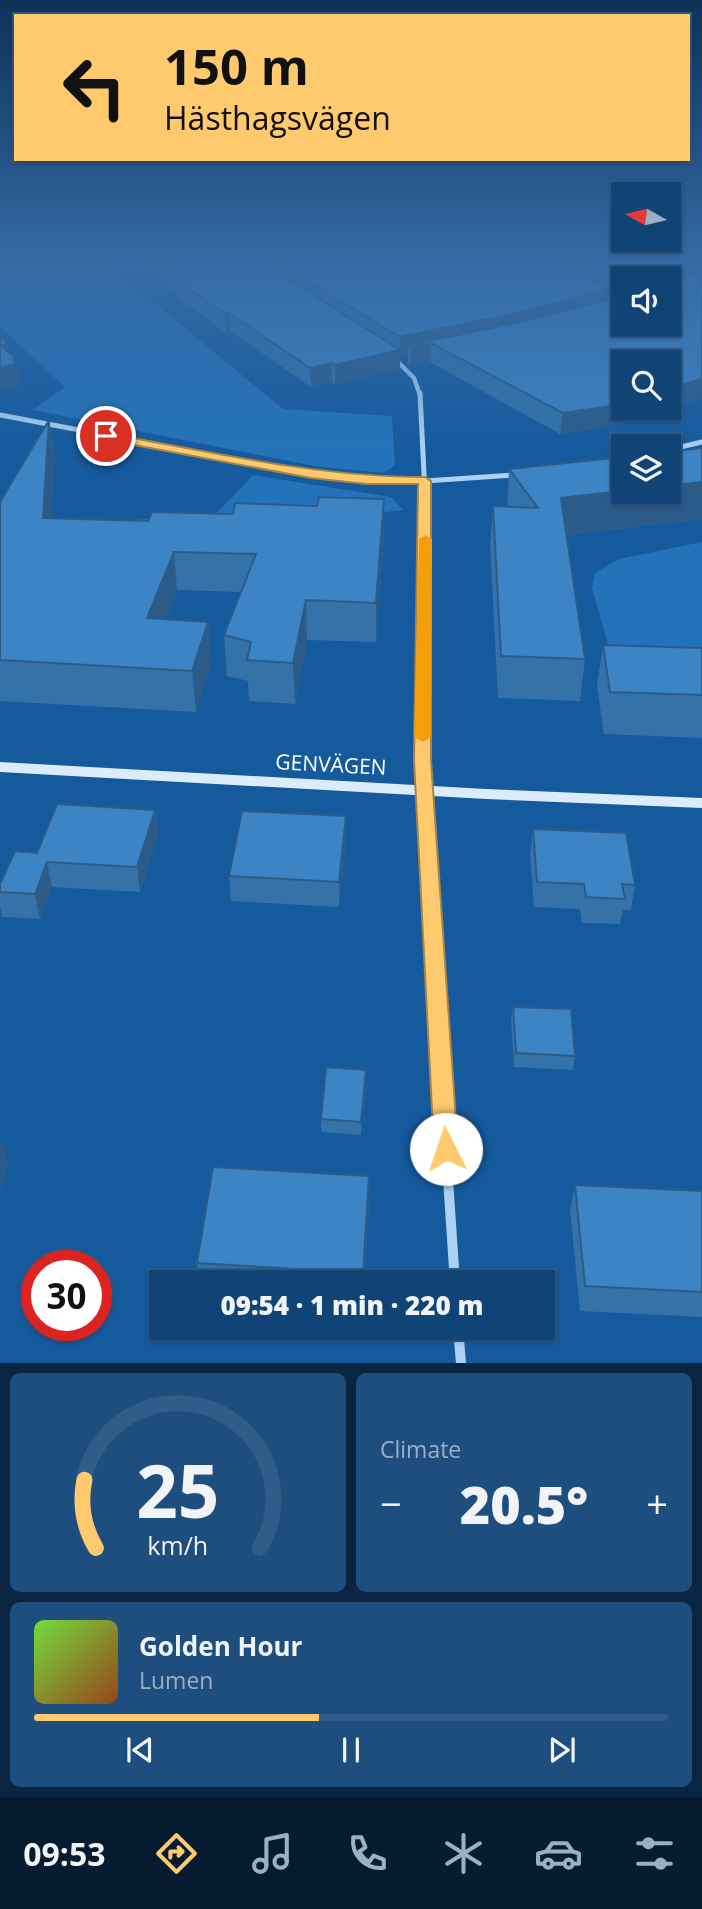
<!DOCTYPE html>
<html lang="en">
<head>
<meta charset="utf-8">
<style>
  :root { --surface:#104476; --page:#1e4e7e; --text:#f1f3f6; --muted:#9cb0c5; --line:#305c88; --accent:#ffca6e }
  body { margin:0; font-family:"Open Sans",sans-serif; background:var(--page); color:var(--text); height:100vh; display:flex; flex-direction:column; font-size:26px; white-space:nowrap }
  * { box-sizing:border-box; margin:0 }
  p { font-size:23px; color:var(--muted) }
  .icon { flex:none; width:38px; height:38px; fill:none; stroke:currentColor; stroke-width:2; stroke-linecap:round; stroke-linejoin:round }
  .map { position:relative; height:1363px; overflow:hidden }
  .sheet { display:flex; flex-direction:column; gap:10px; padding:10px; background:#092541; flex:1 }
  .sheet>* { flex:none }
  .hud { position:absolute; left:14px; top:14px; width:676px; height:147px; border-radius:0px; box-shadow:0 2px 5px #0004,0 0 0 2px var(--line); background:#ffca6e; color:#111; overflow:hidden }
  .needle { width:46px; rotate:278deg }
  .controls { position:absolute; left:611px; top:182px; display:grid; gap:14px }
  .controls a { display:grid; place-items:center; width:70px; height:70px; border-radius:0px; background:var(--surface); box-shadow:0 2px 5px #0004,0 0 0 2px var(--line); font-size:35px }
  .speed { position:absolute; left:21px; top:1250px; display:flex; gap:14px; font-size:35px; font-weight:700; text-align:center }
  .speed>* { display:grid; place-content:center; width:91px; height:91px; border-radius:50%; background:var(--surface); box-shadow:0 2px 5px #0004,0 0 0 2px var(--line); line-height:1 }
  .speed .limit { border:10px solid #d22; background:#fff; color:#111 }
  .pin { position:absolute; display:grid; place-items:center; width:60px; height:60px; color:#fff; margin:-30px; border:4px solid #fff; border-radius:50%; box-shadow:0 2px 7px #0007 }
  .me { position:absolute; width:77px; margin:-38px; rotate:356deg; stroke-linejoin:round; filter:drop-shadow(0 0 5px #0008) }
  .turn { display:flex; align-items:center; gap:24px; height:147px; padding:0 35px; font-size:32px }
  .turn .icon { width:91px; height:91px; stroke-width:2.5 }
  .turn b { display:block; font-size:49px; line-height:60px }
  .big { font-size:52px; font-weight:800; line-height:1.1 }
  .sheet .card { flex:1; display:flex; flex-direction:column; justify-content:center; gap:10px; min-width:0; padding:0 24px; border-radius:10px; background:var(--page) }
  .sheet .dial { align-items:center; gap:0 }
  .dial svg { height:182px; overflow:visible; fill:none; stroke:var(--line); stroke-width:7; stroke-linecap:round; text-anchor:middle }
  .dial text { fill:var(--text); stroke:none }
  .song { display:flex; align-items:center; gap:21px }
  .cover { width:84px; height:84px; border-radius:10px; background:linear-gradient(135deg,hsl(100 70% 55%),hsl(20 70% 35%)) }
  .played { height:7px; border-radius:4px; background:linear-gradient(90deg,var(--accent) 45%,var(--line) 45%) }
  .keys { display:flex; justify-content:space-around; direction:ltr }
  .heat { display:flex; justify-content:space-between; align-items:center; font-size:38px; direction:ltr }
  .sheet .tiles { flex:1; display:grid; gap:10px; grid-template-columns:1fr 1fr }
  .card:last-child { grid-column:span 2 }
  .trip { position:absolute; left:149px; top:1270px; width:406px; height:70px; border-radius:0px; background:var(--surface); box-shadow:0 2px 5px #0004,0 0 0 2px var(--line); font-weight:800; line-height:70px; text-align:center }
  .tabs { display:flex; height:112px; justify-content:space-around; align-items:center; background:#061b2f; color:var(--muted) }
  .tabs .icon { width:49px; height:49px }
  .tabs .selected { color:var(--accent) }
  .tabs b { font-size:32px; color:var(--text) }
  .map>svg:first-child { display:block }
  .green { fill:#2473ba }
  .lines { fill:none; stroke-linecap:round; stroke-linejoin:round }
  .street-far4 { stroke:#acd1f3; stroke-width:4.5 }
  .street-far3 { stroke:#acd1f3; stroke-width:5 }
  .street-far2 { stroke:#acd1f3; stroke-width:7 }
  .street-far1 { stroke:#acd1f3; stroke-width:9 }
  .street { stroke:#acd1f3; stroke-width:10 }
  .secondary { fill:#dbecfd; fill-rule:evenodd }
  .wall { fill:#3472a9; fill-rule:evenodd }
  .shaded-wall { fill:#2b5c89 }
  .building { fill:#3d84c4; stroke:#2b5c89; stroke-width:2 }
  .route { fill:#ffca6e; stroke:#a68348; stroke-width:2 }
  .slow { fill:#f59e0b }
  .labels { text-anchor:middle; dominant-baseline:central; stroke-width:5; stroke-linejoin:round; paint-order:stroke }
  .street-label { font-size:21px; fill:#fff; stroke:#155a9d }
</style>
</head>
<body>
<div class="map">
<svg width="702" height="1363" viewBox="0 0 702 1363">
  <rect width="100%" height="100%" fill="#155a9d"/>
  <g class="green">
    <path d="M 0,263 L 106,263 L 283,409 L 392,416 L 395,465 L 384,473 L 314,466 L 33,410 L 65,387 L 0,327 Z"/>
    <path d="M 253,475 L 391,497 L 403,510 L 0,555 L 0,531 L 217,513 Z"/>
    <path d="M 702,542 L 702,662 L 612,658 L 592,588 L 595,573 L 619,559 Z"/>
  </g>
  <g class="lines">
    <path class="street-far4" d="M 393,357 L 414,378 L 420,395"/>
    <g class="street-far3">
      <path d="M 420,393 L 426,514 L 425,560"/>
      <path d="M 0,415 L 311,474 L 367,481 L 425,481 L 515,475"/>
      <path d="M 668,450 L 702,442"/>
    </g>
    <path class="street-far2" d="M 422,768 L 425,558"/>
    <path class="street-far1" d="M 422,767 L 438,1032"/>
    <g class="street">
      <path d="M 438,1030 L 455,1283"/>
      <path d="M 458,1328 L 461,1363"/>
    </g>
    <path class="secondary" d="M 0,762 L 486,789 L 702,798 L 702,808 L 486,799 L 0,772 Z"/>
  </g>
  <g class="wall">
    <path d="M 137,263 L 702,263 L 702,398 L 608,426 L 560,434 L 430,362 L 410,367 L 408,364 L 408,354 L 400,356 L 400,369 L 335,385 L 332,382 L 311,387 L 230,331 L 226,332 L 218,327 L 167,289 L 167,285 ZM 623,278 L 668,278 L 668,324 L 623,324 ZM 623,362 L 668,362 L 668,408 L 623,408 Z"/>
    <path d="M 49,420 L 55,454 L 51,519 L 384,536 L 376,642 L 307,640 L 295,704 L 249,701 L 248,681 L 227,676 L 224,635 L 241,592 L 177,590 L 166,619 L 208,622 L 211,662 L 196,712 L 0,701 L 0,502 Z"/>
    <path d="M 702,448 L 702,519 L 566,535 L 585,659 L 580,701 L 498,698 L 490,544 L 493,506 L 507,507 L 509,469 Z"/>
    <path d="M 603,645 L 702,648 L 702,738 L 604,734 L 597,686 Z"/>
    <path d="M 155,810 L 158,834 L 140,892 L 52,887 L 40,919 L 2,917 L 0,906 L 0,884 L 37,853 Z"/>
    <path d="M 346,816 L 346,840 L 339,907 L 231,901 L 229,876 Z"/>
    <path d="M 533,829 L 635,885 L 631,910 L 623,910 L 620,924 L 582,923 L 580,909 L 534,907 L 530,854 Z"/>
    <path d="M 513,1007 L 575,1056 L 573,1070 L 514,1067 L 511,1020 Z"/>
    <path d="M 366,1070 L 366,1083 L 361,1135 L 321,1132 L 321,1119 Z"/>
    <path d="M 369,1176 L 369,1202 L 364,1283 L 199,1283 L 197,1263 Z"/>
    <path d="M 575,1185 L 702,1191 L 702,1317 L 580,1311 L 570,1210 Z"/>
  </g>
  <g class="shaded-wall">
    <path d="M 702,264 L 702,280 L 668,289 L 668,278 L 666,278 L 669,272 Z"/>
    <path d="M 610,288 L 608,306 L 431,343 L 430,362 L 410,367 L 411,347 L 409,345 L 408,354 L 400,356 L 400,369 L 335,385 L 335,365 L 400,350 L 400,337 Z"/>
    <path d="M 225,313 L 229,313 L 230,331 L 226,332 Z"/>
    <path d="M 8,344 L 12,365 L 13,360 L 16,359 L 20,386 L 0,390 L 1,345 Z"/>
    <path d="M 332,363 L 332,382 L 311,387 L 310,368 Z"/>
    <path d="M 702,379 L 702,398 L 608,426 L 560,434 L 563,413 L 623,402 L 623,408 L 668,408 L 668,389 Z"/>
    <path d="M 49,420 L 55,454 L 49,556 L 43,518 Z"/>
    <path d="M 702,482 L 702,519 L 556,536 L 561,498 L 623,491 L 668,492 L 668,486 Z"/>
    <path d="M 384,499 L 384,536 L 376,642 L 376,603 Z"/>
    <path d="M 174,552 L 177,590 L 152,658 L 147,618 Z"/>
    <path d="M 306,600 L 307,640 L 295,704 L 293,663 Z"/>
    <path d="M 208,622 L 211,662 L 196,712 L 192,671 Z"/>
    <path d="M 155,810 L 158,834 L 140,892 L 137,867 Z"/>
    <path d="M 346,816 L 346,840 L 339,907 L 339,882 Z"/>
    <path d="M 47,862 L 52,887 L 40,919 L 35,894 Z"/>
    <path d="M 366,1070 L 366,1083 L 361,1135 L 361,1122 Z"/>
    <path d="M 2,1140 L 9,1165 L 0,1192 L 0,1145 Z"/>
    <path d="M 369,1176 L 369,1202 L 363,1283 L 363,1273 Z"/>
  </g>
  <g class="building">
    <path d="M 159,263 L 263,263 L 400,350 L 335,365 L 332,363 L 310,368 L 229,313 L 225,313 L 217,309 L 166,271 L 170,271 Z"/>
    <path d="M 278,263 L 552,263 L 610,288 L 518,313 L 400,337 Z"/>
    <path d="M 575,263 L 702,263 L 702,264 L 669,272 L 666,278 L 623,278 L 623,283 Z"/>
    <path d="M 702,273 L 702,379 L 668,389 L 668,362 L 623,362 L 623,402 L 610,406 L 563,413 L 431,343 L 411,347 L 409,345 L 521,322 L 623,295 L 623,324 L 668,324 L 668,279 L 672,281 Z"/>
    <path d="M 0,337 L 8,344 L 1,345 L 16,359 L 13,360 L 17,364 L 0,367 Z"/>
    <path d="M 49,420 L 43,518 L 148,521 L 152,512 L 233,514 L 235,503 L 317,506 L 319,497 L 384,499 L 376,603 L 306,600 L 293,663 L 247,660 L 251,642 L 224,635 L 256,554 L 174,552 L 147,618 L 208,622 L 192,671 L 0,660 L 0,502 Z"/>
    <path d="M 702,448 L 702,482 L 668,486 L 668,452 Z"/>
    <path d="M 623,457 L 623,491 L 561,498 L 585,659 L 501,656 L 493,506 L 538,508 L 509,469 Z"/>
    <path d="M 603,645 L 702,648 L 702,695 L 610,692 Z"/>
    <path d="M 57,804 L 155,810 L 137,867 L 47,862 L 35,894 L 0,892 L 0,884 L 15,851 L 37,853 Z"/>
    <path d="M 242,811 L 346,816 L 339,882 L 229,876 Z"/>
    <path d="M 533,829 L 626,833 L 635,885 L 622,884 L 625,899 L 586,897 L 584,884 L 537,882 Z"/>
    <path d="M 513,1007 L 571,1009 L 575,1056 L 516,1053 Z"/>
    <path d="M 326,1067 L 366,1070 L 361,1122 L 321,1119 Z"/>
    <path d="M 213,1167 L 369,1176 L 363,1273 L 197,1263 Z"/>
    <path d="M 575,1185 L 702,1191 L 702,1292 L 585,1286 Z"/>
  </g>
  <linearGradient id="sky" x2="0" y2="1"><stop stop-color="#0c3256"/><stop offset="0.58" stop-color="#356ba5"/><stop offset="1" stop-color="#356ba5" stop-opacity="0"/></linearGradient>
  <rect width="702" height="454" fill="url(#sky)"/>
  <path class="route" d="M 106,433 C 212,452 317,477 425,477 L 431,481 L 431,760 L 458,1149 L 455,1156 L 446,1160 L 438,1156 L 434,1149 L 414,760 L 418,484 L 367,484 L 311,478 L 102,439 L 100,436 Z"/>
  <path class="slow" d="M 425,535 L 432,539 L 431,737 L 423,742 L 414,737 L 419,539 Z"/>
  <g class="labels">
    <g class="street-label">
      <text transform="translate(331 764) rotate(3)">GENVÄGEN</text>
    </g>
  </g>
</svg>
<div class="controls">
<a><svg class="needle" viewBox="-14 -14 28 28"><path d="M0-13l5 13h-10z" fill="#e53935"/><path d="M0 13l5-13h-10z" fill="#9cb0c5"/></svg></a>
<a><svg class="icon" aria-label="sound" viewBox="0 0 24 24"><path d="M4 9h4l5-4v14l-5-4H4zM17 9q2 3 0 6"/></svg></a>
<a><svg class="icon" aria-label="search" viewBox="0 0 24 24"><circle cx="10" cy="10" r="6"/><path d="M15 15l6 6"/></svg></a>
<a><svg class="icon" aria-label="layers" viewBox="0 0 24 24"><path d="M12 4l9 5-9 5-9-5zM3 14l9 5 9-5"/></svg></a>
</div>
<div class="speed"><div class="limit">30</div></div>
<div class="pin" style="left:106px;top:436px;background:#d93025"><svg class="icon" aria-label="arrive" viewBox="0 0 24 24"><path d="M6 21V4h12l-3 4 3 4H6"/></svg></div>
<svg class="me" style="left:446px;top:1149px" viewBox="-20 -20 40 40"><circle r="19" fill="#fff"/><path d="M0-13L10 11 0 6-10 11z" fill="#ffca6e"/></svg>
<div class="trip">09:54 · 1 min · 220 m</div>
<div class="hud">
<div class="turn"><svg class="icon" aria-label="left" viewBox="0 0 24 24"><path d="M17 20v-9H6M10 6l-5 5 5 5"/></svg><div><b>150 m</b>Hästhagsvägen</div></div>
</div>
</div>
<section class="sheet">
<div class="tiles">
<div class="card dial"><svg viewBox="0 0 100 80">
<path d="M14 69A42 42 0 1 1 86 69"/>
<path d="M14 69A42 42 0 0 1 9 39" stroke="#ffca6e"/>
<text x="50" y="56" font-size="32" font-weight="700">25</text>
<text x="50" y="72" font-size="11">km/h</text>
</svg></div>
<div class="card"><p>Climate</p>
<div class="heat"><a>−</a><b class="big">20.5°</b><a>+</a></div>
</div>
<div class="card">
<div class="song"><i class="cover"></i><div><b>Golden Hour</b><p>Lumen</p></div></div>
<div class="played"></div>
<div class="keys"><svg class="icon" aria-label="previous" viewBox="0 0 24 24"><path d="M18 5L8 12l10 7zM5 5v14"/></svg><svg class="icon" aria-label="pause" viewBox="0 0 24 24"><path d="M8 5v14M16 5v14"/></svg><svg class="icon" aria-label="next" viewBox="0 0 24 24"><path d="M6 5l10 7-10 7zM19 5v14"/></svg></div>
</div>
</div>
</section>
<nav class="tabs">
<b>09:53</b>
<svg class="icon selected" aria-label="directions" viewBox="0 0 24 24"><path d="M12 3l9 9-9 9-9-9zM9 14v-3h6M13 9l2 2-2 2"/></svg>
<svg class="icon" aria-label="music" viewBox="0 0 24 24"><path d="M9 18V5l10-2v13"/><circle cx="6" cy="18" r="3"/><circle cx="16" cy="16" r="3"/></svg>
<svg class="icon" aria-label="phone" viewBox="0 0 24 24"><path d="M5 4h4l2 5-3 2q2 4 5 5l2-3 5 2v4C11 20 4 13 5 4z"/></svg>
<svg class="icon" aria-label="climate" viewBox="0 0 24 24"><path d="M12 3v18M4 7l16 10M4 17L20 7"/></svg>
<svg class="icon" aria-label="car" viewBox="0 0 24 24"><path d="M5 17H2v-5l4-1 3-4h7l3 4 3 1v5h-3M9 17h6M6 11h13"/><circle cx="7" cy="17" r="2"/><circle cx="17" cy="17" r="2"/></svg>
<svg class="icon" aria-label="filters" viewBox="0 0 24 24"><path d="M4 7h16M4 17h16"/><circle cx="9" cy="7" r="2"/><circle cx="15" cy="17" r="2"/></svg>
</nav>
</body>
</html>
